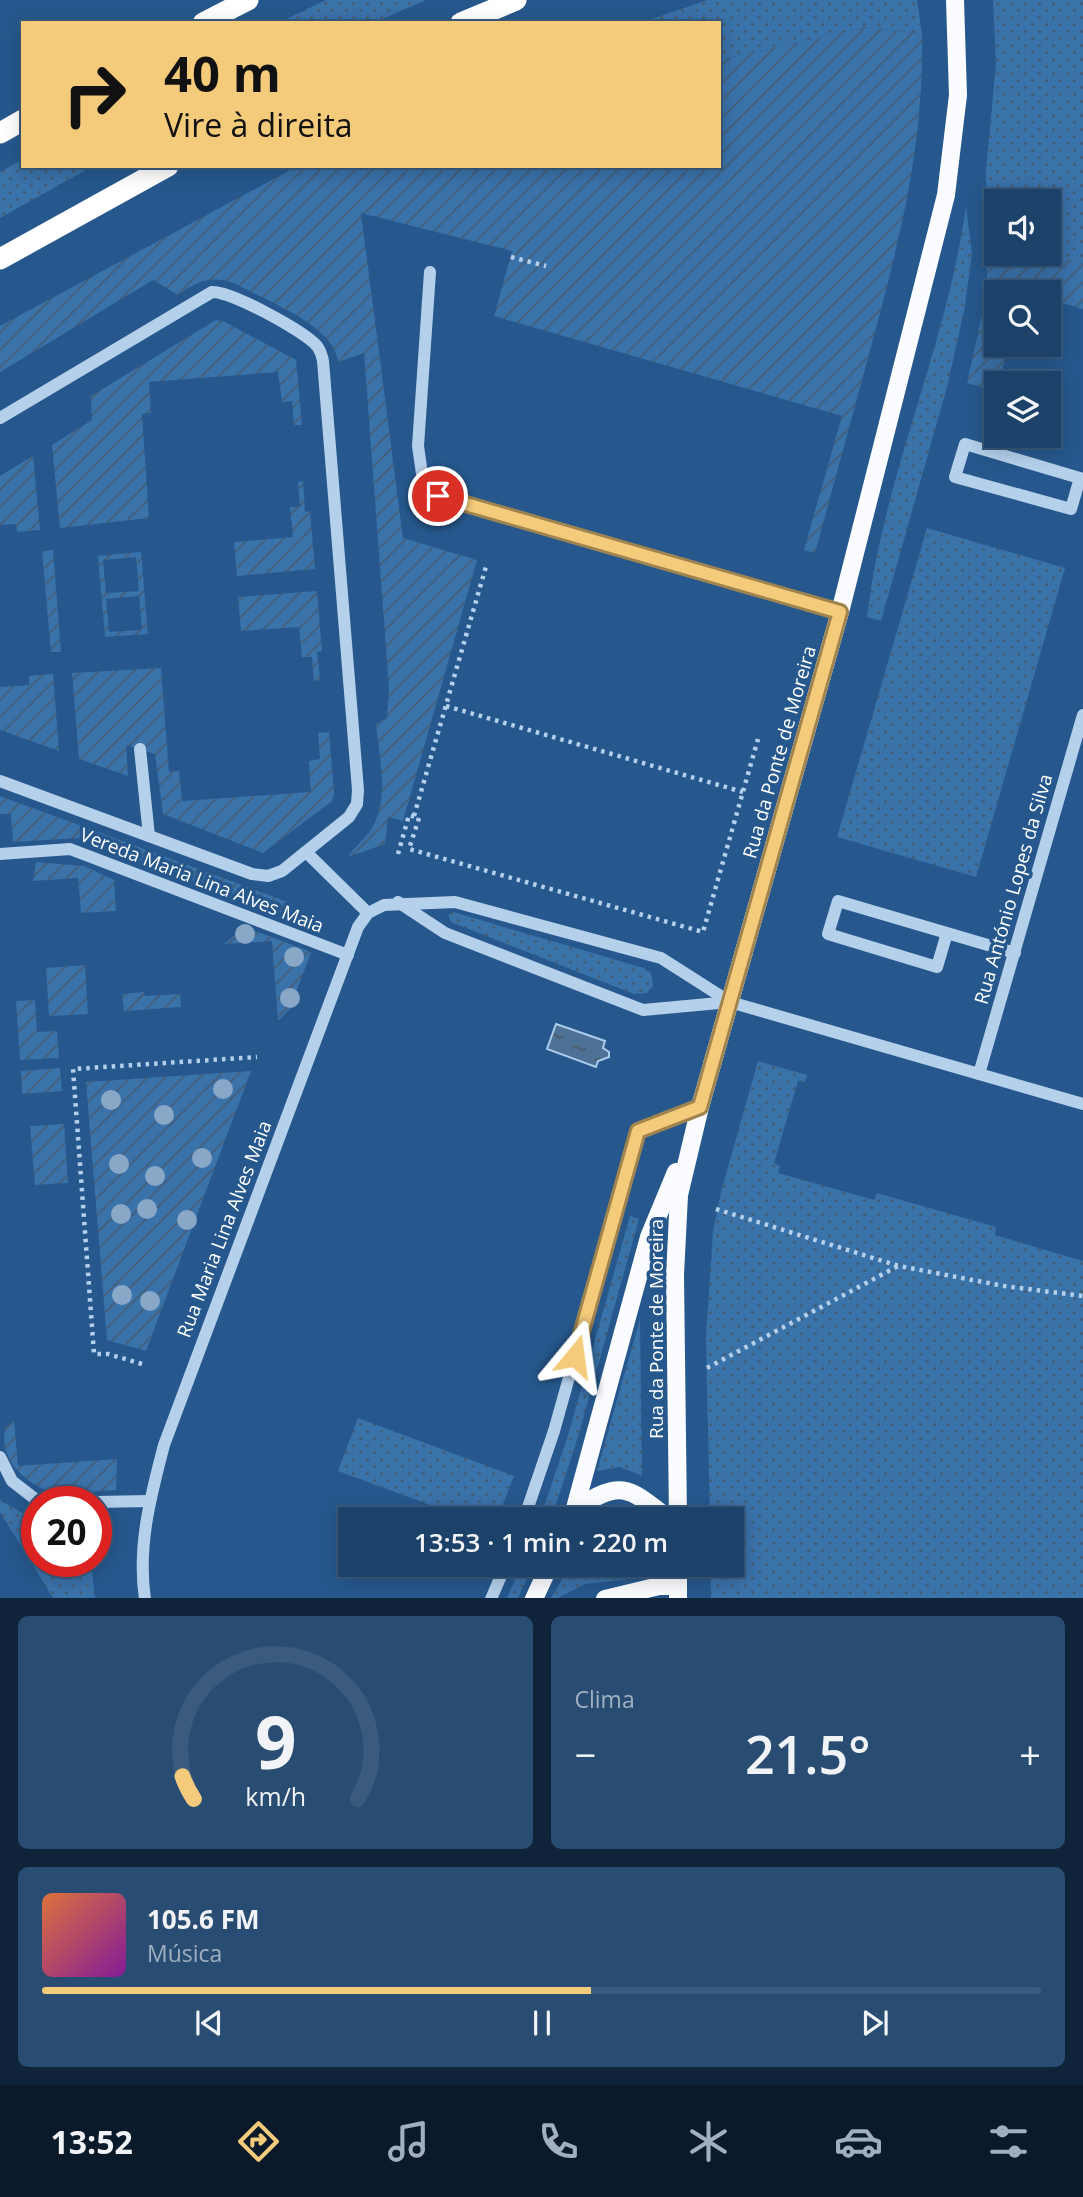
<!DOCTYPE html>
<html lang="pt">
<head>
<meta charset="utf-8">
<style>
  :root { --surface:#1c426a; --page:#294d72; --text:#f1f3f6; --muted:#a0b0c1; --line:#3a5b7e; --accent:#f4cb7a }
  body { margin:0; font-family:"Open Sans",sans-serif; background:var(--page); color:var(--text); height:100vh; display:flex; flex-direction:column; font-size:26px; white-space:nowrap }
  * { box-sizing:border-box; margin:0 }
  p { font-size:23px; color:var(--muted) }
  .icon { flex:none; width:38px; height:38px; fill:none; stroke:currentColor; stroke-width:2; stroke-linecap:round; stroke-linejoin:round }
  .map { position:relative; height:1598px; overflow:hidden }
  .drawer { display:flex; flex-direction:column; gap:18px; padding:18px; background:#0f243a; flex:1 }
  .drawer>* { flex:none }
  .top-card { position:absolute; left:21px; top:21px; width:700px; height:147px; border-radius:0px; box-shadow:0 4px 18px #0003,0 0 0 2px var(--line); background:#f4cb7a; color:#111; overflow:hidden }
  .fabs { position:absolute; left:984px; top:189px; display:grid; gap:14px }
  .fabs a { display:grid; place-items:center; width:77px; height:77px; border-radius:0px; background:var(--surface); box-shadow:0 4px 18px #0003,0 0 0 2px var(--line); font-size:35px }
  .speed { position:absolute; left:21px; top:1486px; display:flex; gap:14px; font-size:35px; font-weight:700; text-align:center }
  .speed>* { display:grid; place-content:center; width:91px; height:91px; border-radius:50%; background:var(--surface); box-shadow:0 4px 18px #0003,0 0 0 2px var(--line); line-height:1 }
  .speed .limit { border:10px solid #d22; background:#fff; color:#111 }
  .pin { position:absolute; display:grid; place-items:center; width:60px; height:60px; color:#fff; margin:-30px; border:4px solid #fff; border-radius:50%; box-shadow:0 2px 7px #0007 }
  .me { position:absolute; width:77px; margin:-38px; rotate:16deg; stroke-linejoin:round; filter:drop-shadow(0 0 5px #0008) }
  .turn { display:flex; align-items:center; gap:24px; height:147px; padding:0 28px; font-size:32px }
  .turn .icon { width:91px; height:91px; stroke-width:2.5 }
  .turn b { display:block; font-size:49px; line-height:60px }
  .big { font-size:52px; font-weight:600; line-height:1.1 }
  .drawer .widget { flex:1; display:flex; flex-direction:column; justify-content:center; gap:10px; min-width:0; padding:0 24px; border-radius:10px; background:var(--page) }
  .drawer .dial { align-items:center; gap:0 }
  .dial svg { height:182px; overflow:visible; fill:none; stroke:var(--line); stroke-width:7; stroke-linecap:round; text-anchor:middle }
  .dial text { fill:var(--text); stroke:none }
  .song { display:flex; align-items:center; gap:21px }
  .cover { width:84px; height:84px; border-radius:10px; background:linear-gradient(135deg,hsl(20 70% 55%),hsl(290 70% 35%)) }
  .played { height:7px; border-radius:4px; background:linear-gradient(90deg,var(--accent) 55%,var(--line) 55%) }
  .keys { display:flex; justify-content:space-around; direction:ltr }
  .heat { display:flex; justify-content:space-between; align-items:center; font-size:38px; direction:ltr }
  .drawer .tiles { flex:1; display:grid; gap:18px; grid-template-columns:1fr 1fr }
  .widget:last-child { grid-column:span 2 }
  .trip { position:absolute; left:338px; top:1507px; width:406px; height:70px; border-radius:0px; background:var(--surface); box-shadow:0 4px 18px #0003,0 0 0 2px var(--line); font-weight:600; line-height:70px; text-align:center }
  .dock { display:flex; height:112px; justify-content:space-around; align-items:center; background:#0b1a2a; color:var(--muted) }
  .dock .icon { width:49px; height:49px }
  .dock .active { color:var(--accent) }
  .dock b { font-size:32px; color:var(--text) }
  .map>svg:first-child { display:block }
  .grass { fill:url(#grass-dots) }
  .garden { fill:url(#garden-furrows); fill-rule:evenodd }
  .water { fill:url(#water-ripples); stroke:#aacbeb; stroke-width:2 }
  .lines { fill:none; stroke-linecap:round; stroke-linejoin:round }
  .path { stroke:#b5d0eb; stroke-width:4.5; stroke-dasharray:3.5 5; stroke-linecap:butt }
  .minor { stroke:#b5d0eb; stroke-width:12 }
  .major { stroke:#fafcff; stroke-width:18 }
  .highway { stroke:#fff; stroke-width:21 }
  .tree { fill:#89a8c8 }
  .route-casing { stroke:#9f844f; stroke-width:18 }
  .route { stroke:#f4cb7a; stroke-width:12 }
  .labels { text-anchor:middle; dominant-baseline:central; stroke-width:7; stroke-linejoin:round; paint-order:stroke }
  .street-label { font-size:19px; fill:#fff; stroke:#26588d }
</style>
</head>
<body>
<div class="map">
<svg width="1083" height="1599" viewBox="0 0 1083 1599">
  <defs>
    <pattern id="grass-dots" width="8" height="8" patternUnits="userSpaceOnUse" patternTransform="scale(1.75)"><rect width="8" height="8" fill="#3a72aa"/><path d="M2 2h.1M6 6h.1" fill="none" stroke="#445d76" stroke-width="1.8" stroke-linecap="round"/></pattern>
    <pattern id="garden-furrows" width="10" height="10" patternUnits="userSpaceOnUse" patternTransform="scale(1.75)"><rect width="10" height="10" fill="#3a72aa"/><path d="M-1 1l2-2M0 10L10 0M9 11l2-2" fill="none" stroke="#445d76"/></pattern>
    <pattern id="water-ripples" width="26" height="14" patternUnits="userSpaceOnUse" patternTransform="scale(1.75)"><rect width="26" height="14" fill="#4d7095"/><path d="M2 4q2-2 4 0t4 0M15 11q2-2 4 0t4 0" fill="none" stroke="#4c5a69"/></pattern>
  </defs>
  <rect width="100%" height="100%" fill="#26588d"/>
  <g class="grass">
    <path d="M 326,0 L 426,0 L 373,23 L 278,23 Z"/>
    <path d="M 708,0 L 917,0 L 922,34 L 867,27 L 719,60 L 719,23 L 640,23 Z"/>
    <path d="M 993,0 L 1083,0 L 1083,263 L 1043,254 L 1048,254 L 1048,201 L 996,201 L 996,242 L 987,240 L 986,171 L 996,63 Z"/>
    <path d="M 23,159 L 23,166 L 93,166 L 0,218 L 0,172 Z"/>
    <path d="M 966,206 L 972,254 L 964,311 L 947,387 L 881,621 L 867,617 C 883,477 947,346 966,206 Z"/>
    <path d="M 927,528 L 1065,568 L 976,877 L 837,837 Z"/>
    <path d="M 453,912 L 644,968 L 651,973 L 653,986 L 647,993 L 634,994 L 451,922 L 448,915 Z"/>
    <path d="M 758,1061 L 807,1075 L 805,1082 L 798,1081 L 774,1163 L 780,1166 L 778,1173 L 874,1200 L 877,1193 L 996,1227 L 995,1235 L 1083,1261 L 1083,1598 L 711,1598 L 710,1565 L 732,1564 L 732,1519 L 710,1519 L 706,1338 L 713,1231 L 722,1188 Z"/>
    <path d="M 630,1216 L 639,1219 L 578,1437 L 551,1519 L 540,1519 L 568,1435 Z"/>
    <path d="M 640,1319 L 642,1476 L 620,1467 L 597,1471 Z"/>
    <path d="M 358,1418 L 514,1476 L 497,1519 L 468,1519 L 338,1471 Z"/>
    <path d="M 0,1500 L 32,1519 L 37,1561 L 91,1561 L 95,1598 L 53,1598 L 0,1512 Z"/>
    <path d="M 522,1564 L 533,1565 L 518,1598 L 507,1598 Z"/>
    <path d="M 571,1565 L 571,1564 L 642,1565 L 629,1579 L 585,1584 L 558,1598 L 551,1598 Z"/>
  </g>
  <g class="garden">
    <path d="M 867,27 L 922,34 C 924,151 898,246 868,358 C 850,423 833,488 815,553 L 804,550 L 842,416 L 494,316 L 512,251 L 361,213 L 403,538 L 477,560 L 403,821 L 388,817 L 385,844 L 348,857 C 354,846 366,839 372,828 C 390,797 379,757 376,724 L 387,718 L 389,688 L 364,353 L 338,362 C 335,325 264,300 234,283 C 210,275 197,281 178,295 L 153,280 L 0,372 L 0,326 L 298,166 L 719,166 L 719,60 Z"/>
    <path d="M 987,240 L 996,242 L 996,254 L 1043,254 L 1083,263 L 1083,309 L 1048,299 L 1048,292 L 996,292 L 996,345 L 1009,345 L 996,391 L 967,383 L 987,292 Z"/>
    <path d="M 216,320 L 223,321 L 296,360 L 302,425 L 294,425 L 292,401 L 282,402 L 278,372 L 149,382 L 151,413 L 142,414 L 149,518 L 60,528 L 52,445 L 92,420 L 91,396 Z"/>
    <path d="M 33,456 L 40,530 L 17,532 L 16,524 L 0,525 L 0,476 Z"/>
    <path d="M 303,481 L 305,512 L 310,511 L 315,569 L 237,576 L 234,542 L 293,537 L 290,507 L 300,507 L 298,482 Z"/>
    <path d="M 53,550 L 61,652 L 51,652 L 42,551 Z"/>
    <path d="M 141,552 L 148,634 L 105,637 L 98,556 ZM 136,557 L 139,591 L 106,593 L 103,560 ZM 139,596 L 142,630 L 109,632 L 106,599 Z"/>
    <path d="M 317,591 L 322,651 L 317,652 L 320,680 L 314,681 L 312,657 L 302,657 L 299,627 L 241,631 L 238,597 Z"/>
    <path d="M 161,668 L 169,772 L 179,771 L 182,801 L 311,792 L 309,761 L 320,759 L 318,733 L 329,732 L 334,793 L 332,801 L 263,853 L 163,814 L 155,754 L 126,745 L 128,776 L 79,759 L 72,673 Z"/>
    <path d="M 53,674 L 59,751 L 0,730 L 0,687 L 29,685 L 29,676 Z"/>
    <path d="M 0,796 L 293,904 L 288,916 L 79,838 L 13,842 L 11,814 L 0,814 Z"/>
    <path d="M 36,862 L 84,866 L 114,880 L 116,911 L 81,913 L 78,878 L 33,881 Z"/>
    <path d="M 245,927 L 311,952 L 290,1009 L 278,1021 L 272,941 L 224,944 Z"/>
    <path d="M 85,965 L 88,1014 L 49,1016 L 46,968 Z"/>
    <path d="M 144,992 L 145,996 L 180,994 L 181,1007 L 124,1011 L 122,994 Z"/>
    <path d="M 35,1000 L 37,1032 L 57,1031 L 59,1058 L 20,1060 L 16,1001 Z"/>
    <path d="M 60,1068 L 62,1091 L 22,1094 L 21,1071 Z"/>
    <path d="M 251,1071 L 146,1351 L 107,1340 L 86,1082 Z"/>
    <path d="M 64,1124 L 68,1183 L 35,1185 L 30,1126 Z"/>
    <path d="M 14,1421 L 18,1466 L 117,1459 L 116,1490 C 76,1492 46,1502 17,1470 C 7,1459 2,1444 5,1428 Z"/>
  </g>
  <path class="water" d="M 556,1024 L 605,1041 L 603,1048 L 609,1052 L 609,1057 L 598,1061 L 596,1067 L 547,1049 Z"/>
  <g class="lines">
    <g class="path">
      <path d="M 511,257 L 546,266"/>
      <path d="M 446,706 L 743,792"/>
      <path d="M 414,816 L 487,563"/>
      <path d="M 398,854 L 409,815 L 419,818 L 409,849 L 703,932 L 758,739"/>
      <path d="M 716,1209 L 899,1266 L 1004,1286 L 1083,1296"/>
      <path d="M 142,1364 L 108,1354 L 94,1354 L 73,1069 L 257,1057"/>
      <path d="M 707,1368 L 898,1266"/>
    </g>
    <g class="minor">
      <path d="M 430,272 L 418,446 L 423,481 L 431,492 L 444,500 L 840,612"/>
      <path d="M 0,418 L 212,292 C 231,291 304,331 317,346 C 320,350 322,356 323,361 L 358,790 L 357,804 L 349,817 L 282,871 L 268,876 L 252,874 L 0,781"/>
      <path d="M 1080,478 L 1071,509 L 955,477 L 965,444 L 1083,479"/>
      <path d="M 140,749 L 149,836"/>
      <path d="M 306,852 L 368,913"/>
      <path d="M 0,854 L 70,849 L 348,955"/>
      <path d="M 398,902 L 445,933 L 643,1010 L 730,1002"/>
      <path d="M 947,933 L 937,967 L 828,934 L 838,901 L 1015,953"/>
      <path d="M 979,1074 L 1083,715"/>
      <path d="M 0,1457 L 12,1481 L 39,1502"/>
      <path d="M 96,1502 L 150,1501"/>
      <path d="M 524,1519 L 554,1431 L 638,1131 L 700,1107"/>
      <path d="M 145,1599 C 137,1546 151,1495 164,1445 L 358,927 L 368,913 L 384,905 L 455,902 L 661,958 L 730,1002 L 1083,1104"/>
      <path d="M 491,1599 L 506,1564"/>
    </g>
    <g class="major">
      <path d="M 578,1508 C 622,1478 630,1489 669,1519"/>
      <path d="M 572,1519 L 649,1237 L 676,1172"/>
      <path d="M 678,1519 L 675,1275 L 679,1195 L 700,1107 L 840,612 L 946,195 L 958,95 L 955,0"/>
      <path d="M 678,1564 L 678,1599"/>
      <path d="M 534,1599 L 550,1564"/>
      <path d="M 605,1599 L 659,1586 L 678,1586"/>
    </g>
    <g class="highway">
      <path d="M 203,23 L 248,0"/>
      <path d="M 461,23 L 516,0"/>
      <path d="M 0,133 L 23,120"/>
      <path d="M 0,259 L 168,166"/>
    </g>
  </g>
  <g class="tree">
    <circle cx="245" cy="934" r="10"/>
    <circle cx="294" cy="957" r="10"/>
    <circle cx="290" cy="998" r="10"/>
    <circle cx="223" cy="1089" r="10"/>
    <circle cx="111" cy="1100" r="10"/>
    <circle cx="164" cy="1115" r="10"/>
    <circle cx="202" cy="1158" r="10"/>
    <circle cx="119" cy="1164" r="10"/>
    <circle cx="155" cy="1176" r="10"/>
    <circle cx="147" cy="1209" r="10"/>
    <circle cx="121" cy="1214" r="10"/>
    <circle cx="187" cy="1220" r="10"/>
    <circle cx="122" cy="1295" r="10"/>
    <circle cx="150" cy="1301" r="10"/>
  </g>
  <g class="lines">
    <g class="route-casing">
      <path id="route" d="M 438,496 L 840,612 L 700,1107 L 638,1131 L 575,1356"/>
    </g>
    <use href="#route" class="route"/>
  </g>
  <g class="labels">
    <g class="street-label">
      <text transform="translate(779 752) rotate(-74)">Rua da Ponte de Moreira</text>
      <text transform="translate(202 880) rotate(21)">Vereda Maria Lina Alves Maia</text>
      <text transform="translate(1013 889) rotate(-74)">Rua António Lopes da Silva</text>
      <text transform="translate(224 1229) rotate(-69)">Rua Maria Lina Alves Maia</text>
      <text transform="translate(656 1329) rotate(-90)">Rua da Ponte de Moreira</text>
    </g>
  </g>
</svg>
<div class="fabs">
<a><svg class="icon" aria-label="sound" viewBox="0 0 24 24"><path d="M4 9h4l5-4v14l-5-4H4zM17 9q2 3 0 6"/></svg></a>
<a><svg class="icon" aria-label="search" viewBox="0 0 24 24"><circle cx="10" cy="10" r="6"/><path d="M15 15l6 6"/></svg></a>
<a><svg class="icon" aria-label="layers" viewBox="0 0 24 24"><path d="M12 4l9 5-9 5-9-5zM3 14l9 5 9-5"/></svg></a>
</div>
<div class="speed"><div class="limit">20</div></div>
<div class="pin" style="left:438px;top:496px;background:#d93025"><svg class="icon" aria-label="arrive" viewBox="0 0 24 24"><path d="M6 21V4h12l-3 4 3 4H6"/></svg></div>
<svg class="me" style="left:575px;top:1356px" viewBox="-20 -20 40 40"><path d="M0-17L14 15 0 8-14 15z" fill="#f4cb7a" stroke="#fff" stroke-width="4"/></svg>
<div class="trip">13:53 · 1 min · 220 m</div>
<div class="top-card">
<div class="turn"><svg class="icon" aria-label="right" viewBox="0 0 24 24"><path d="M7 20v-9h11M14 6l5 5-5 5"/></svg><div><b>40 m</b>Vire à direita</div></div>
</div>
</div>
<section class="drawer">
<div class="tiles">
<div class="widget dial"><svg viewBox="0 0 100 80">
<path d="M14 69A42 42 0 1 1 86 69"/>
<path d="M14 69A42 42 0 0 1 9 59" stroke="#f4cb7a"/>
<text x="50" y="56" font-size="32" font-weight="700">9</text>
<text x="50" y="72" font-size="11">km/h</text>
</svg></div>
<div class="widget"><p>Clima</p>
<div class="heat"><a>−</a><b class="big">21.5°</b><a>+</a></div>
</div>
<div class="widget">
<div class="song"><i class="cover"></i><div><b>105.6 FM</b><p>Música</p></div></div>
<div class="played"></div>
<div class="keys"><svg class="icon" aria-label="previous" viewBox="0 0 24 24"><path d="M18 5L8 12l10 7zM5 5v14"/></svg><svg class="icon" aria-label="pause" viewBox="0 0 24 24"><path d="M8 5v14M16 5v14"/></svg><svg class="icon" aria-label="next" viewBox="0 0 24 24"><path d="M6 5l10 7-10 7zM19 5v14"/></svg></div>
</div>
</div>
</section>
<nav class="dock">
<b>13:52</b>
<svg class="icon active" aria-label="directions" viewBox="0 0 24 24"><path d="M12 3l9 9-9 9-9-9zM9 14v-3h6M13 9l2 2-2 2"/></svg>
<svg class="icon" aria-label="music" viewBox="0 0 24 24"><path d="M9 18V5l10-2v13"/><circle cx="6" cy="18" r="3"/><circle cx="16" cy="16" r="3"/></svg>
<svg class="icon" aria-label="phone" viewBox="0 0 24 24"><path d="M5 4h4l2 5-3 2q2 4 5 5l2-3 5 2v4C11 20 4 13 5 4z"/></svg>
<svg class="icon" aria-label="climate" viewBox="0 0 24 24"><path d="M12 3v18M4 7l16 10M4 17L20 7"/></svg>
<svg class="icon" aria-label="car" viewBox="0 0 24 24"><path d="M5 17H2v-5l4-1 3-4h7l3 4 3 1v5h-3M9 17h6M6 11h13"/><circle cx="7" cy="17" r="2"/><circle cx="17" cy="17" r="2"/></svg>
<svg class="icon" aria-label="filters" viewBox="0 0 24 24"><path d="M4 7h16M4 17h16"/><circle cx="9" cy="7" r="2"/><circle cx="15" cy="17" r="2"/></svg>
</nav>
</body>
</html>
